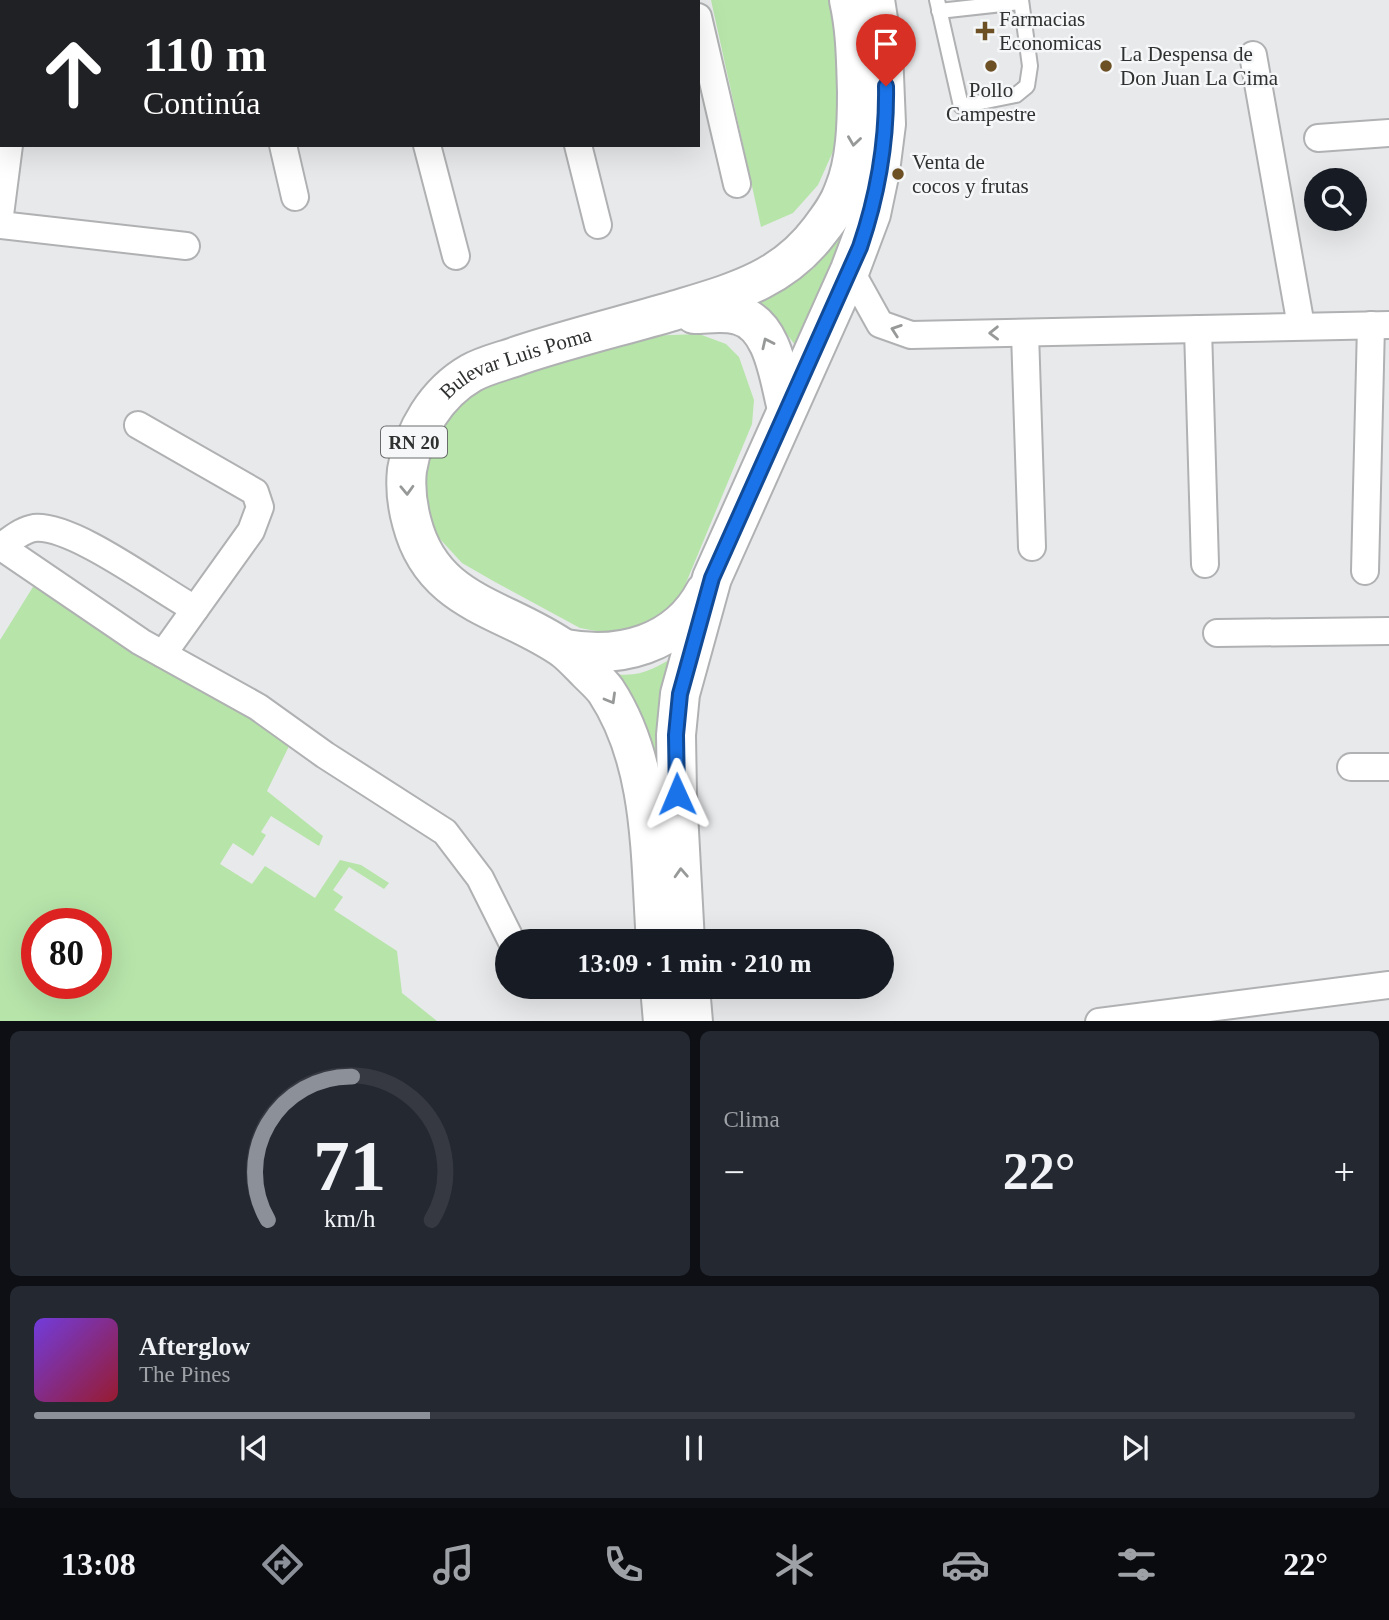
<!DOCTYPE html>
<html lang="es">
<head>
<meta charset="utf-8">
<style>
  :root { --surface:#171b24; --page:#242831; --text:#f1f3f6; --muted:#9ea1a6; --line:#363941; --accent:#8c9099 }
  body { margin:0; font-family:Georgia,serif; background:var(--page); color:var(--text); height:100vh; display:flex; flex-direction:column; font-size:26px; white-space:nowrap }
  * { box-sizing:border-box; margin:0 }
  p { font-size:23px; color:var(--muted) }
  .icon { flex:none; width:38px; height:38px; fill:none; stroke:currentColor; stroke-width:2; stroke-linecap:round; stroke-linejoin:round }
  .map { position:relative; height:1021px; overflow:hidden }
  .side { display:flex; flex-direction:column; gap:10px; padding:10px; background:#0d0f14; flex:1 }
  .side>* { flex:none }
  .banner { position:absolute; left:0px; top:0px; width:700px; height:147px; box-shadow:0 7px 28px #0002; background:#202124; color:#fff; overflow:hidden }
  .controls { position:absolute; left:1304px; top:168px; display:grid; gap:14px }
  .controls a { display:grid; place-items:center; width:63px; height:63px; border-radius:50%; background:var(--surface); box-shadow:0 7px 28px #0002; font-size:35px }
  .speed { position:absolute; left:21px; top:908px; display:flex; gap:14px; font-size:35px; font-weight:700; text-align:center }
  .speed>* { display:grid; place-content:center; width:91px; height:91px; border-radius:50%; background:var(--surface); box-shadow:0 7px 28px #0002; line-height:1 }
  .speed .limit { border:10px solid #d22; background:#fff; color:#111 }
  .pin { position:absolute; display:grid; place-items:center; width:60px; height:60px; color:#fff; margin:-72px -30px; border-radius:50% 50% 50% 0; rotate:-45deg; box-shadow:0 0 7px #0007 }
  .pin .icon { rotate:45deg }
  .me { position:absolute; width:77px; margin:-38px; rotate:359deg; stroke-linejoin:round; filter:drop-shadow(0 0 5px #0008) }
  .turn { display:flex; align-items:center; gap:24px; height:147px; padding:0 28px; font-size:32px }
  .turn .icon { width:91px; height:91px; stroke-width:2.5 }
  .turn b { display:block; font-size:49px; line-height:60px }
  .big { font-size:52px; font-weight:600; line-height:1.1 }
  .side .tile { flex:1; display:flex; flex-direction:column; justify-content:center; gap:10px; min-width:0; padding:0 24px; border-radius:10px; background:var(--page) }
  .side .dial { align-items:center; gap:0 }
  .dial svg { height:182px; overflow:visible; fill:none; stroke:var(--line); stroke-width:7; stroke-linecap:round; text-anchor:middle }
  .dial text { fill:var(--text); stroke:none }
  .song { display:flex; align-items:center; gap:21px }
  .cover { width:84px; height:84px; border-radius:10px; background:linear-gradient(135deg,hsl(260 70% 55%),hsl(350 70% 35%)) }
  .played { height:7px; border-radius:4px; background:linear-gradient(90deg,var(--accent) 30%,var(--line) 30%) }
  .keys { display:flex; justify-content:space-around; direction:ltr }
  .heat { display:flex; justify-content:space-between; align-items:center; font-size:38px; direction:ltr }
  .side .tiles { flex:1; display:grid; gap:10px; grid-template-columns:1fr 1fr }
  .tile:last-child { grid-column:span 2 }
  .trip { position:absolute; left:495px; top:929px; width:399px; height:70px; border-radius:35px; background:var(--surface); box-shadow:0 7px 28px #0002; font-weight:600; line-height:70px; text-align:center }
  .tabs { display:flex; height:112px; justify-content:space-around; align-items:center; background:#090b0e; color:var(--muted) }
  .tabs .icon { width:49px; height:49px }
  .tabs .active { color:var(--accent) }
  .tabs b { font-size:32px; color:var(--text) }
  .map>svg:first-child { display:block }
  .green { fill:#b6e4a9; fill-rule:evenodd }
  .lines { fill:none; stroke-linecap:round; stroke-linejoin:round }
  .lane-casing { stroke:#b0b1b2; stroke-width:18 }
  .street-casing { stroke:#b0b1b2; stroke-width:30 }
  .highway-casing { stroke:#b0b1b2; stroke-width:42 }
  .lane { stroke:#fff; stroke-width:14 }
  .street { stroke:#fff; stroke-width:26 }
  .highway { stroke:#fff; stroke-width:38 }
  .oneway { stroke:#979898 }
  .route-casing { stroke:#114b97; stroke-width:18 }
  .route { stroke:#1a73e8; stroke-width:12 }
  .poi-dot { fill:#6e5025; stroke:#f5f7f8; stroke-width:2.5 }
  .labels { text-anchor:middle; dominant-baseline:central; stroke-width:5; stroke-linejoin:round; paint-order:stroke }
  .shield { fill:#f5f7f8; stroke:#6a6c6c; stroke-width:2 }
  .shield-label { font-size:19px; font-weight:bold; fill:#2f3030 }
  .poi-label { font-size:21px; fill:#2f3030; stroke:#f5f7f8; text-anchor:start }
  .street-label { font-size:21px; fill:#2f3030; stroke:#f5f7f8 }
</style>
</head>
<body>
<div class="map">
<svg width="1389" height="1022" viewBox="0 0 1389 1022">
  <rect width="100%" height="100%" fill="#e8e9eb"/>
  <g class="green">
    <path d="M 711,0 L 834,0 L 843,112 L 835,147 L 818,185 L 793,213 L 761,227 Z"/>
    <path d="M 852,218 L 798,349 L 783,329 L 750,299 L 787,286 L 814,268 Z"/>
    <path d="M 699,334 L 726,344 L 739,357 L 754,400 L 752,424 L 681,595 L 668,615 L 639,630 L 607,633 L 580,628 L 495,582 L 462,563 L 439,538 L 424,507 L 425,450 L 436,429 L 461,403 L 490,382 L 645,336 Z"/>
    <path d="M 41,574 L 295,734 L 267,791 L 323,836 L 319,846 L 271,816 L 261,832 L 266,835 L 253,856 L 233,843 L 220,864 L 252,884 L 265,866 L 315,898 L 340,860 L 361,865 L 389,883 L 384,889 L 349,867 L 333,890 L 343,897 L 334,910 L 397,951 L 402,993 L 437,1021 L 0,1021 L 0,640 ZM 37,924 L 96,924 L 96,984 L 37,984 Z"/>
    <path d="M 679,654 L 664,816 L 609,673 C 639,679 654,669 679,654 Z"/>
  </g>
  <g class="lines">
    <g class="lane-casing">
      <g id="lane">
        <path d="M 937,0 L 961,106 L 1016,95 L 1027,86 L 1030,66 L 1021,0"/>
        <path d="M 939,11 L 1021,2"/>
      </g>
    </g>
    <g class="street-casing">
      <g id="street">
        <path d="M 390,0 L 390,2"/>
        <path d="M 544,0 L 544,2"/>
        <path d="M 28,2 L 28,0"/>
        <path d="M 346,2 L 350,0"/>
        <path d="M 698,17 L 737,184"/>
        <path d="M 1253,55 L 1301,326"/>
        <path d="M 1318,138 L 1389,133"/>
        <path d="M 283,145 L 295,197"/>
        <path d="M 427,145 L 456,256"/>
        <path d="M 578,145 L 598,225"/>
        <path d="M 0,215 L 9,145"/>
        <path d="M 0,225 L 186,246"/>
        <path d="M 850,270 L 880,324 L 911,335 L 1389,325"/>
        <path d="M 1198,329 L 1205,564"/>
        <path d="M 1025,333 L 1032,547"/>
        <path d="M 138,425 L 255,492 L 260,507 L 251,531 L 163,654"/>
        <path d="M 0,546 L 141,642 L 258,707 L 325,755 L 445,832 L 480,878 L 512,942"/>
        <path d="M 1,546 C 11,540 22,530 34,528 C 73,524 158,589 195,609"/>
        <path d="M 1365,571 L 1371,325"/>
        <path d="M 1217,633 L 1389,631"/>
        <path d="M 1351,767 L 1389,767"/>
        <path d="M 1099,1022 L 1389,985"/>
      </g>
    </g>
    <g class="highway-casing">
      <g id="highway">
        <path d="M 694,314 C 708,314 724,311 738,315 C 774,324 779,379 787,409"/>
        <path d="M 565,649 C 619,659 677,645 705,592"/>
        <path id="s1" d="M 656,942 C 650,858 654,764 606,691 C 601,684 594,678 588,672 C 580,664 572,655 564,649 C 504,607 433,604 412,523 C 407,505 405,488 407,470 C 413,432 436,393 471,373 C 485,365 504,361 520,355 C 571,338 622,326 673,311 C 732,293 782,281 820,230 C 830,217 839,205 844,190 C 856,161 857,124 857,92 C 856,61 856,31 849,0"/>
        <path d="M 685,942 L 677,794 L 676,735 L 680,694 L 712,578 L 850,270 L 871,214 L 880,171 L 886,124 L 883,51 L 875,0"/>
        <path d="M 660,987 L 663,1022"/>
        <path d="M 690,987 L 693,1022"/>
      </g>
    </g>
    <use href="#lane" class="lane"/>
    <use href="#street" class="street"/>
    <use href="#highway" class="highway"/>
  </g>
  <defs><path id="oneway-chevron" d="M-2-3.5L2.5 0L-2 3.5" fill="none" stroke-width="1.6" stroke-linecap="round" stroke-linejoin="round" transform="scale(1.75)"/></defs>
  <g class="oneway">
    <use href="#oneway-chevron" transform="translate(854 141) rotate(98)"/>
    <use href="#oneway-chevron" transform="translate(896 330) rotate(-161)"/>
    <use href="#oneway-chevron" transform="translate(994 333) rotate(179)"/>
    <use href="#oneway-chevron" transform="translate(767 343) rotate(-115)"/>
    <use href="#oneway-chevron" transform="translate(407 490) rotate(88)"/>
    <use href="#oneway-chevron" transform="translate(611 699) rotate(60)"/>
    <use href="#oneway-chevron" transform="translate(681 873) rotate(-93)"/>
  </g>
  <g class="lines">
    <g class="route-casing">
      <path id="route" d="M 677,794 L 676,735 L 680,694 L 712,578 L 860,247 C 878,194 887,142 886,86"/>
    </g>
    <use href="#route" class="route"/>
  </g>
  <g class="poi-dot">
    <path d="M981.5 20.5h7v7h7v7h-7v7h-7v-7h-7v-7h7z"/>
    <circle cx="991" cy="66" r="7"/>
    <circle cx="1106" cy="66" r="7"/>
    <circle cx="898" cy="174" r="7"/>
  </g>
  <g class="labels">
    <rect class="shield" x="381" y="426.5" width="66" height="31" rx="5"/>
    <g class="shield-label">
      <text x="414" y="442">RN 20</text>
    </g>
    <g class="poi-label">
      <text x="999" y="19">Farmacias<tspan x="999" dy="24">Economicas</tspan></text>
      <text x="1120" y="54">La Despensa de<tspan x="1120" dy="24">Don Juan La Cima</tspan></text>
      <text x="991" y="90" text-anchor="middle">Pollo<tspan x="991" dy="24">Campestre</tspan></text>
      <text x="912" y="162">Venta de<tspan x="912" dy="24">cocos y frutas</tspan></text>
    </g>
    <g class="street-label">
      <text stroke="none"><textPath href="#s1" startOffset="742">Bulevar Luis Poma</textPath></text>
    </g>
  </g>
</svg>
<div class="controls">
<a><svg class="icon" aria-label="search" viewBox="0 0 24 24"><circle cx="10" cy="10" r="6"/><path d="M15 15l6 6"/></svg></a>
</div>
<div class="speed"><div class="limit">80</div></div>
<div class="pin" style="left:886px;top:86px;background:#d93025"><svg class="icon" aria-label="arrive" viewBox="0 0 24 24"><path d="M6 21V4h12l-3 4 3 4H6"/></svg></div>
<svg class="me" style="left:677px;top:794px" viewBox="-20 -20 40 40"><path d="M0-17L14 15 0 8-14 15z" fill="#1a73e8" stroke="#fff" stroke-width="4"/></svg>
<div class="trip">13:09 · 1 min · 210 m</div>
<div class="banner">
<div class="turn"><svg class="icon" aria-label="ahead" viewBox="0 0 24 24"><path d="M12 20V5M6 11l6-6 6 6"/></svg><div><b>110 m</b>Continúa</div></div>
</div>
</div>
<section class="side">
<div class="tiles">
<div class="tile dial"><svg viewBox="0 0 100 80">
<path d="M14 69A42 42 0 1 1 86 69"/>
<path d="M14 69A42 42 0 0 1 51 6" stroke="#8c9099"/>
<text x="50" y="56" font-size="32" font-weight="700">71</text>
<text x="50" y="72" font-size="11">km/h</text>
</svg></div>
<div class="tile"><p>Clima</p>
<div class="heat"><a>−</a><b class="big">22°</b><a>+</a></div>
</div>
<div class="tile">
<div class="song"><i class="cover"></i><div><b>Afterglow</b><p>The Pines</p></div></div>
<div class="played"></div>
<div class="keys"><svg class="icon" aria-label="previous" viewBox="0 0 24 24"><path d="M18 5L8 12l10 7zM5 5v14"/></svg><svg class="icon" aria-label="pause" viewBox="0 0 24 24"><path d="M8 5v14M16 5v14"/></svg><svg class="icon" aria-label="next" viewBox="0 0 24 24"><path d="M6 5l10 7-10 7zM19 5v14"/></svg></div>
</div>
</div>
</section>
<nav class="tabs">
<b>13:08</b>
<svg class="icon active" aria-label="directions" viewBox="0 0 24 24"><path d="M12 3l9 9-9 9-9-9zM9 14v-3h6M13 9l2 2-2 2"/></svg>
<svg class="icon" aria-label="music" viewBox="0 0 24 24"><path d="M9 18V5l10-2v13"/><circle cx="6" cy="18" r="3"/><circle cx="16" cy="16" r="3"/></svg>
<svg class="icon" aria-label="phone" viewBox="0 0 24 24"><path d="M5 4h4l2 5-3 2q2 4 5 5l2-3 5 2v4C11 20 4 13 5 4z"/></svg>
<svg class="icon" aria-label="climate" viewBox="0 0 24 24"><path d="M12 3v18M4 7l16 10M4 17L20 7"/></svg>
<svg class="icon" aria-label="car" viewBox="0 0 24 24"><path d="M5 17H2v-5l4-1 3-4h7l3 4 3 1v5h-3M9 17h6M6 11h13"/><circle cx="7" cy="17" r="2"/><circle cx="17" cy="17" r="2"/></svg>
<svg class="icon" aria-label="filters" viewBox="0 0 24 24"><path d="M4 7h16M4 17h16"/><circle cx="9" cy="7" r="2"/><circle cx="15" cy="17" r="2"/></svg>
<b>22°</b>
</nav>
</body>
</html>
